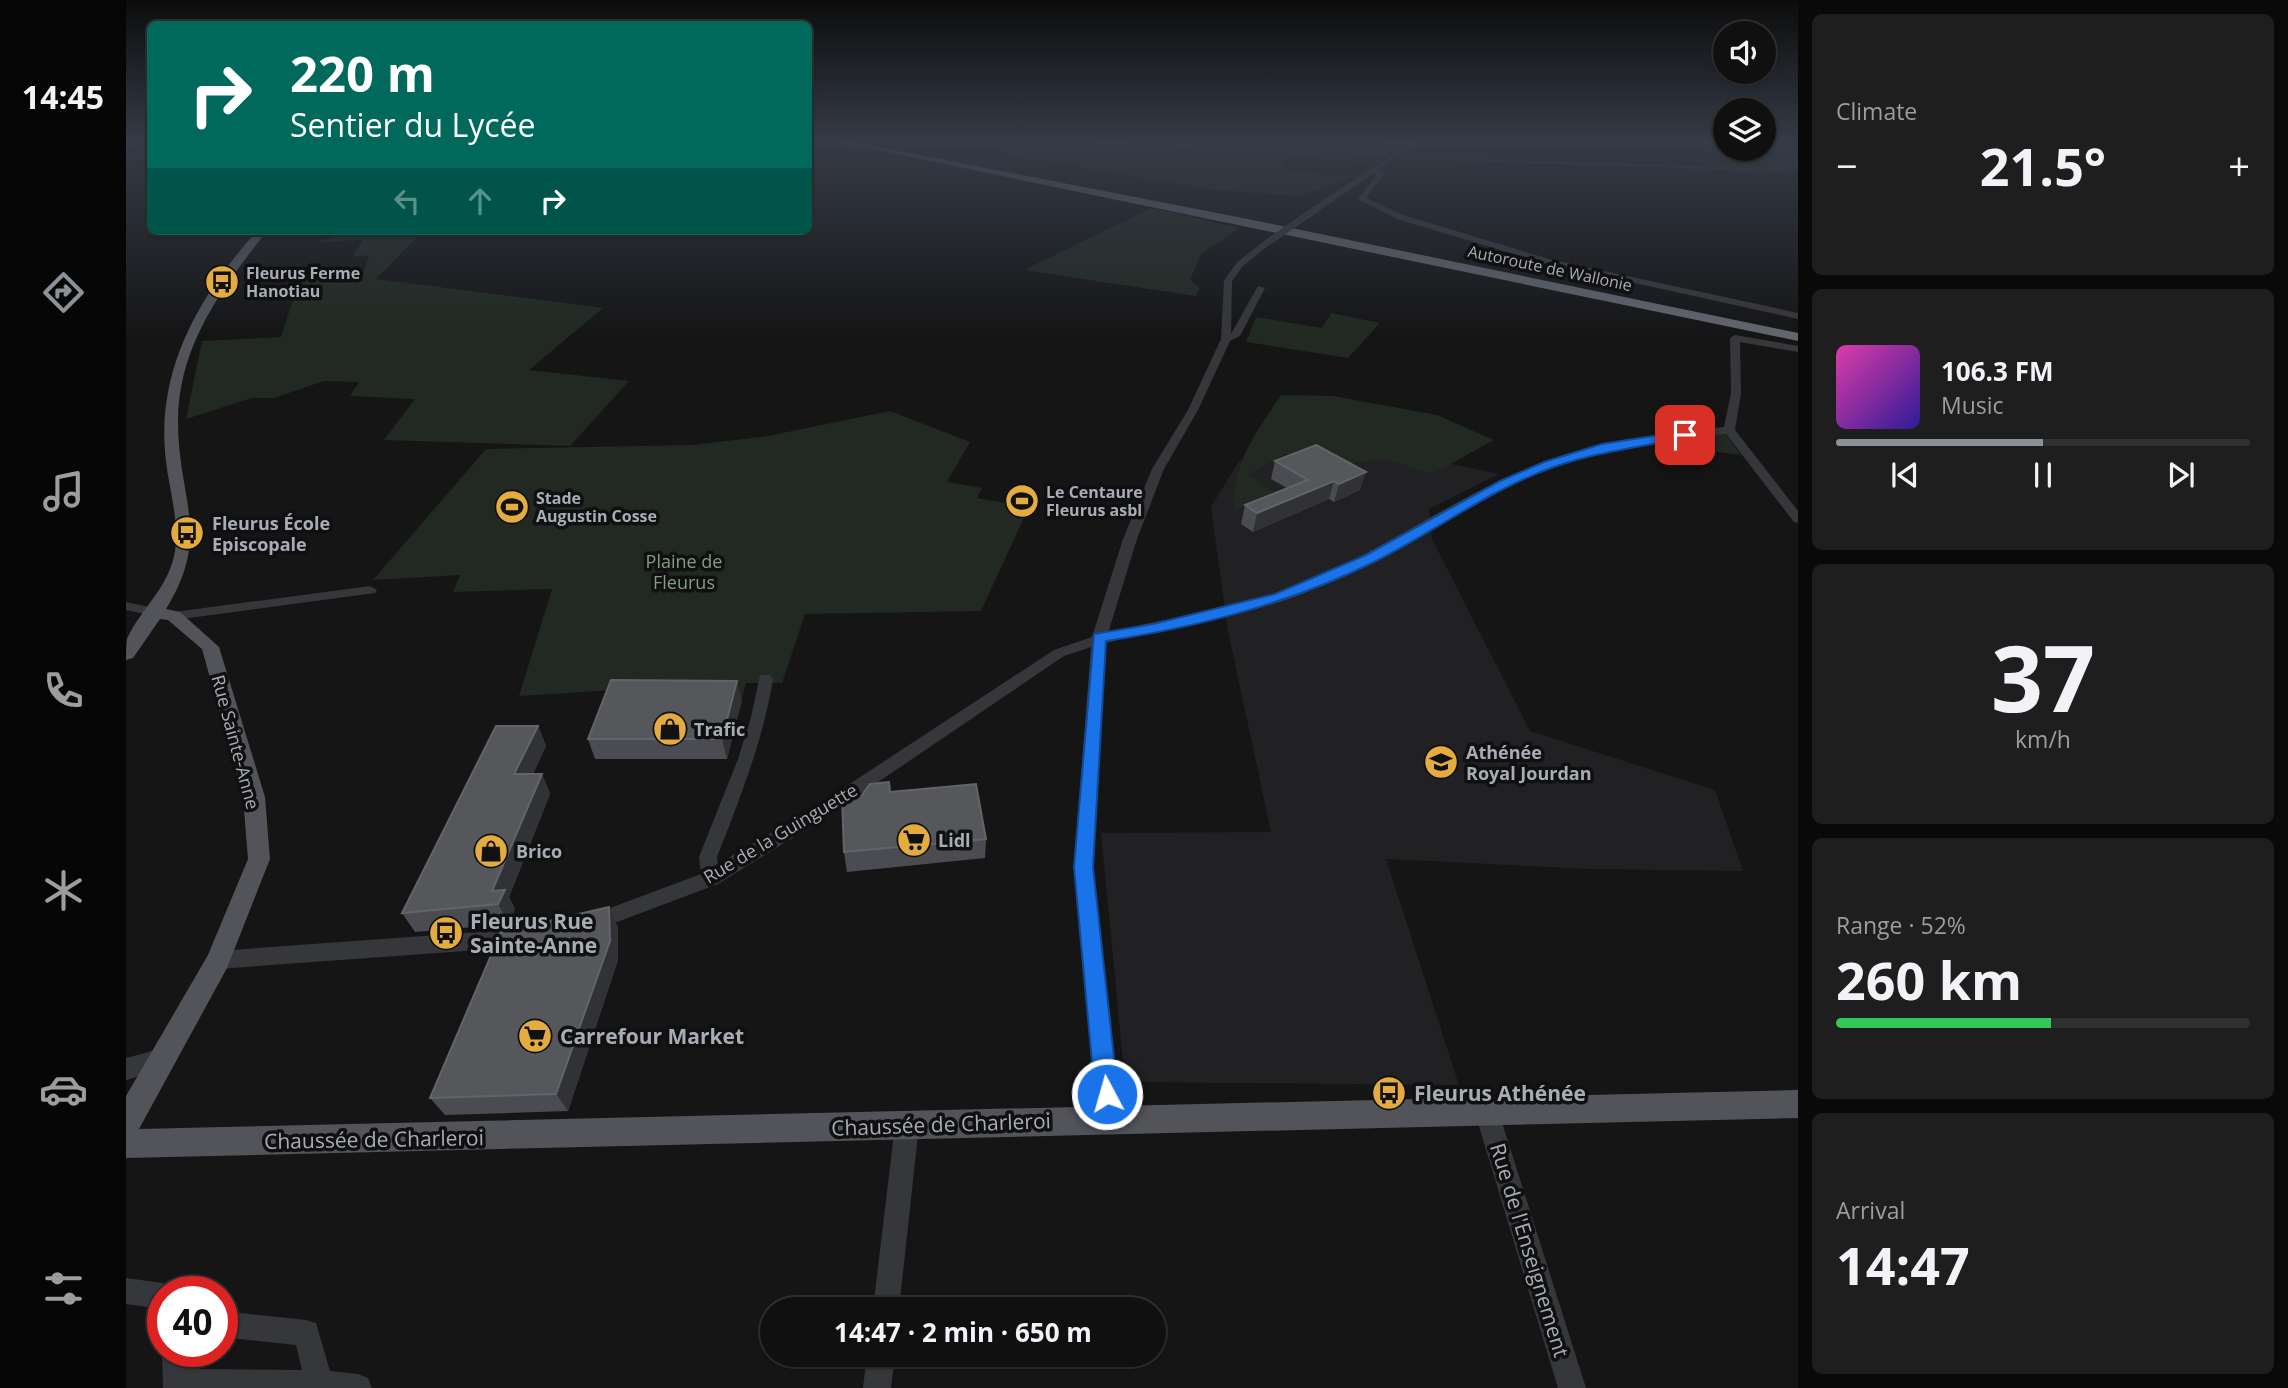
<!DOCTYPE html>
<html lang="en">
<head>
<meta charset="utf-8">
<style>
  :root { --surface:#101010; --page:#1e1e1e; --text:#f1f3f6; --muted:#9c9d9f; --line:#303030; --accent:#8c9099 }
  body { margin:0; font-family:"Open Sans",sans-serif; background:var(--page); color:var(--text); height:100vh; display:flex; flex-direction:column; font-size:26px; white-space:nowrap }
  * { box-sizing:border-box; margin:0 }
  p { font-size:23px; color:var(--muted) }
  .icon { flex:none; width:38px; height:38px; fill:none; stroke:currentColor; stroke-width:2; stroke-linecap:round; stroke-linejoin:round }
  .map { position:relative; flex:1; overflow:hidden }
  .side { display:flex; flex-direction:column; gap:14px; padding:14px; background:#090909; width:490px }
  .side>* { flex:none }
  .hud { position:absolute; left:21px; top:21px; width:665px; height:214px; border-radius:10px; box-shadow:0 2px 5px #0004,0 0 0 2px var(--line); background:#00695c; color:#fff; overflow:hidden }
  .controls { position:absolute; left:1587px; top:21px; display:grid; gap:14px }
  .controls a { display:grid; place-items:center; width:63px; height:63px; border-radius:50%; background:var(--surface); box-shadow:0 2px 5px #0004,0 0 0 2px var(--line); font-size:35px }
  .speed { position:absolute; left:21px; top:1276px; display:flex; gap:14px; font-size:35px; font-weight:700; text-align:center }
  .speed>* { display:grid; place-content:center; width:91px; height:91px; border-radius:50%; background:var(--surface); box-shadow:0 2px 5px #0004,0 0 0 2px var(--line); line-height:1 }
  .speed .limit { border:10px solid #d22; background:#fff; color:#111 }
  .pin { position:absolute; display:grid; place-items:center; width:60px; height:60px; color:#fff; margin:-30px; border-radius:14px; box-shadow:0 4px 10px #0006 }
  .me { position:absolute; width:77px; margin:-38px; rotate:354deg; stroke-linejoin:round; filter:drop-shadow(0 0 5px #0008) }
  .turn { display:flex; align-items:center; gap:24px; height:147px; padding:0 28px; font-size:32px }
  .turn .icon { width:91px; height:91px; stroke-width:2.5 }
  .turn b { display:block; font-size:49px; line-height:60px }
  .lanes { display:flex; align-items:center; height:66px; padding:0 28px; background:#0003; justify-content:center; gap:35px; direction:ltr }
  .lanes .off { opacity:.35 }
  .big { font-size:52px; font-weight:700; line-height:1.1 }
  .side .widget { flex:1; display:flex; flex-direction:column; justify-content:center; gap:10px; min-width:0; padding:0 24px; border-radius:10px; background:var(--page) }
  .side .dial { align-items:center; gap:0 }
  .dial b { font-size:91px; line-height:1 }
  .song { display:flex; align-items:center; gap:21px }
  .cover { width:84px; height:84px; border-radius:10px; background:linear-gradient(135deg,hsl(320 70% 55%),hsl(250 70% 35%)) }
  .played { height:7px; border-radius:4px; background:linear-gradient(90deg,var(--accent) 50%,var(--line) 50%) }
  .keys { display:flex; justify-content:space-around; direction:ltr }
  .heat { display:flex; justify-content:space-between; align-items:center; font-size:38px; direction:ltr }
  .charge { height:10px; border-radius:5px; background:linear-gradient(90deg,#34c759 52%,var(--line) 0) }
  .trip { position:absolute; left:634px; top:1297px; width:406px; height:70px; border-radius:35px; background:var(--surface); box-shadow:0 2px 5px #0004,0 0 0 2px var(--line); font-weight:700; line-height:70px; text-align:center }
  main { display:flex; flex:1; min-height:0 }
  .tab-bar { display:flex; flex-direction:column; width:126px; justify-content:space-around; align-items:center; background:#060606; color:var(--muted) }
  .tab-bar .icon { width:49px; height:49px }
  .tab-bar .active { color:var(--accent) }
  .tab-bar b { font-size:32px; color:var(--text) }
  .map>svg:first-child { display:block }
  .built { fill:#212123 }
  .green { fill:#212922 }
  .lines { fill:none; stroke-linecap:round; stroke-linejoin:round }
  .stream { stroke:#2f373e; stroke-width:2 }
  .minor { fill:#36373b; fill-rule:evenodd }
  .major { fill:#52545a; fill-rule:evenodd }
  .highway { fill:#62656c; fill-rule:evenodd }
  .minor-bridge { stroke:#36373b; stroke-width:7 }
  .wall { fill:#4b4c51 }
  .shaded-wall { fill:#313235 }
  .building { fill:#55575b; stroke:#626469; stroke-width:2 }
  .route { fill:#1a73e8; stroke:#114b97; stroke-width:2 }
  .labels { text-anchor:middle; dominant-baseline:central; stroke-width:7; stroke-linejoin:round; paint-order:stroke }
  .far-street-label { font-size:16px; fill:#a7acb5; stroke:#101011 }
  .far-poi-label { font-size:16px; font-weight:bold; fill:#a7acb5; stroke:#101011; text-anchor:start }
  .poi-label { font-size:18px; font-weight:bold; fill:#a7acb5; stroke:#101011; text-anchor:start }
  .park-label { font-size:18px; fill:#809f81; stroke:#101011 }
  .street-label { font-size:18px; fill:#a7acb5; stroke:#101011 }
  .near-poi-label { font-size:21px; font-weight:bold; fill:#a7acb5; stroke:#101011; text-anchor:start }
  .near-street-label { font-size:21px; fill:#a7acb5; stroke:#101011 }
</style>
</head>
<body>
<main>
<nav class="tab-bar">
<b>14:45</b>
<svg class="icon active" aria-label="directions" viewBox="0 0 24 24"><path d="M12 3l9 9-9 9-9-9zM9 14v-3h6M13 9l2 2-2 2"/></svg>
<svg class="icon" aria-label="music" viewBox="0 0 24 24"><path d="M9 18V5l10-2v13"/><circle cx="6" cy="18" r="3"/><circle cx="16" cy="16" r="3"/></svg>
<svg class="icon" aria-label="phone" viewBox="0 0 24 24"><path d="M5 4h4l2 5-3 2q2 4 5 5l2-3 5 2v4C11 20 4 13 5 4z"/></svg>
<svg class="icon" aria-label="climate" viewBox="0 0 24 24"><path d="M12 3v18M4 7l16 10M4 17L20 7"/></svg>
<svg class="icon" aria-label="car" viewBox="0 0 24 24"><path d="M5 17H2v-5l4-1 3-4h7l3 4 3 1v5h-3M9 17h6M6 11h13"/><circle cx="7" cy="17" r="2"/><circle cx="17" cy="17" r="2"/></svg>
<svg class="icon" aria-label="filters" viewBox="0 0 24 24"><path d="M4 7h16M4 17h16"/><circle cx="9" cy="7" r="2"/><circle cx="15" cy="17" r="2"/></svg>
</nav>
<div class="map">
<svg width="1672" height="1388" viewBox="0 0 1672 1388">
  <rect width="100%" height="100%" fill="#151516"/>
  <path class="built" d="M 1175,442 L 1268,452 L 1373,474 L 1303,509 L 1306,539 L 1404,731 L 1589,790 L 1617,871 L 1464,869 L 1260,859 L 1333,1085 L 999,1082 L 975,833 L 1145,832 L 1102,631 L 1085,507 L 1113,461 Z"/>
  <g class="green">
    <path d="M 877,142 L 1230,142 L 1276,145 L 1250,163 L 1158,156 L 1156,170 L 1230,176 L 1173,196 L 1080,189 L 895,157 L 882,154 Z"/>
    <path d="M 1660,142 L 1672,142 L 1672,170 C 1644,173 1618,176 1591,165 L 1608,164 L 1577,147 L 1638,149 L 1638,146 L 1668,145 Z"/>
    <path d="M 1025,208 L 1113,228 L 1075,254 L 1064,280 L 1074,288 L 1070,296 L 898,270 Z"/>
    <path d="M 231,231 L 297,231 L 250,279 L 477,308 L 403,370 L 503,381 L 444,446 L 258,440 L 289,399 L 224,396 L 233,382 L 198,381 L 148,398 L 126,398 L 60,419 L 76,341 L 155,337 L 174,278 L 238,271 L 243,255 L 226,257 L 237,240 L 191,242 Z"/>
    <path d="M 1205,313 L 1254,323 L 1222,358 L 1120,342 L 1130,317 L 1196,328 Z"/>
    <path d="M 1155,395 L 1207,396 L 1311,415 L 1368,440 L 1306,474 L 1262,459 L 1223,463 L 1182,452 L 1159,454 L 1122,475 L 1148,492 L 1108,511 C 1106,462 1129,435 1155,395 Z"/>
    <path d="M 764,411 L 844,442 L 821,482 L 856,488 L 851,498 L 903,507 L 855,611 L 679,614 L 656,683 L 620,683 L 616,698 L 504,696 L 505,689 L 393,696 L 426,589 L 327,592 L 334,575 L 247,580 L 360,449 L 567,445 L 642,436 Z"/>
    <path d="M 1599,434 L 1615,455 L 1569,449 L 1559,436 Z"/>
  </g>
  <g class="lines">
    <g class="stream">
      <path d="M 687,142 L 696,144"/>
      <path d="M 964,142 L 1261,154"/>
      <path d="M 1277,157 C 1364,162 1451,163 1539,166 C 1585,168 1626,172 1672,168"/>
      <path d="M 0,159 L 24,158"/>
    </g>
    <g class="minor">
      <path d="M 1243,142 L 1291,142 L 1252,170 L 1258,174 L 1240,198 L 1277,215 L 1423,259 L 1672,313 L 1672,319 L 1418,263 L 1271,219 L 1232,199 L 1251,175 L 1248,173 L 1190,213 L 1184,213 L 1184,209 L 1279,146 Z"/>
      <path d="M 1141,239 L 1148,241 L 1117,266 L 1106,281 L 1105,334 L 1132,286 L 1139,288 L 1114,336 L 1104,341 L 1072,410 L 1038,469 L 1011,539 L 982,633 C 1044,616 1108,611 1168,587 C 1249,556 1320,502 1400,469 C 1463,443 1531,434 1598,427 L 1605,393 L 1604,338 L 1609,335 L 1672,346 L 1672,352 L 1614,342 L 1615,393 L 1609,430 L 1672,511 L 1672,523 L 1668,522 L 1600,434 C 1535,441 1469,449 1408,474 C 1329,507 1260,559 1181,592 C 1117,619 1047,624 980,643 L 966,867 L 995,1119 L 991,1127 L 983,1131 L 975,1127 L 971,1119 L 948,867 L 965,647 L 938,656 L 702,816 L 592,884 L 467,931 L 460,929 L 457,923 L 460,917 L 575,874 L 573,857 L 612,759 L 625,717 L 634,675 L 644,675 L 647,679 C 637,741 614,798 591,857 L 592,864 L 690,806 L 928,650 L 966,637 L 997,539 L 1026,469 L 1062,410 L 1095,339 L 1098,281 L 1111,262 Z"/>
      <path d="M 244,586 L 251,590 L 249,593 L 48,620 L 41,616 L 48,612 Z"/>
      <path d="M 0,602 L 33,609 L 35,612 L 28,616 L 0,610 Z"/>
      <path d="M 393,929 L 400,932 L 403,938 L 400,944 L 393,947 L 92,969 L 85,966 L 82,960 L 85,954 L 92,951 Z"/>
      <path d="M 34,1049 L 42,1052 L 45,1060 L 42,1068 L 0,1080 L 0,1058 Z"/>
      <path d="M 1361,1101 L 1369,1105 L 1373,1113 L 1460,1388 L 1432,1388 L 1349,1113 L 1353,1105 Z"/>
      <path d="M 781,1113 L 789,1117 L 793,1125 L 773,1309 L 747,1309 L 769,1125 L 773,1117 Z"/>
      <path d="M 0,1278 L 37,1283 L 46,1287 L 48,1292 L 37,1292 L 37,1309 L 0,1304 Z"/>
      <path d="M 96,1311 L 180,1320 L 190,1323 L 204,1371 L 232,1374 L 242,1378 L 246,1388 L 37,1388 L 36,1351 L 37,1350 L 64,1351 L 64,1369 L 176,1370 L 170,1345 L 96,1337 Z"/>
      <path d="M 741,1354 L 769,1354 L 765,1388 L 737,1388 Z"/>
    </g>
    <path class="major" d="M 131,231 L 141,231 C 96,288 52,346 52,422 C 52,499 86,535 40,609 L 54,612 L 93,647 L 139,797 L 144,859 L 101,968 L 13,1129 L 1672,1090 L 1672,1118 L 0,1158 L 0,1096 L 82,955 L 122,859 L 117,797 L 76,649 L 42,620 L 34,619 L 7,658 L 0,660 C 0,654 0,645 1,639 C 15,608 43,588 49,551 C 54,519 41,483 39,451 C 32,365 76,292 131,231 Z"/>
    <path class="highway" d="M 712,142 L 727,142 L 1127,220 L 1672,333 L 1672,341 Z"/>
    <path class="minor-bridge" d="M 1144,241 L 1187,211"/>
  </g>
  <g class="wall">
    <path d="M 1149,461 L 1234,490 L 1208,502 L 1203,499 L 1127,532 L 1115,524 L 1119,505 L 1161,488 L 1145,479 Z"/>
    <path d="M 616,700 L 601,759 L 469,759 L 462,739 Z"/>
    <path d="M 412,726 L 420,746 L 407,774 L 416,774 L 424,794 L 383,897 L 389,909 L 383,924 L 289,932 L 276,913 Z"/>
    <path d="M 860,839 L 859,858 L 721,872 L 718,852 Z"/>
    <path d="M 492,927 L 492,960 L 442,1111 L 319,1115 L 304,1098 Z"/>
  </g>
  <g class="shaded-wall">
    <path d="M 1240,472 L 1234,490 L 1208,502 L 1213,484 Z"/>
    <path d="M 1208,481 L 1203,499 L 1127,532 L 1131,513 Z"/>
    <path d="M 611,681 L 616,700 L 601,759 L 596,739 Z"/>
    <path d="M 412,726 L 420,746 L 398,794 L 388,774 Z"/>
    <path d="M 416,774 L 424,794 L 383,897 L 389,909 L 383,924 L 372,904 L 366,891 Z"/>
    <path d="M 483,907 L 492,927 L 492,960 L 442,1111 L 430,1094 Z"/>
  </g>
  <g class="building">
    <path d="M 1190,445 L 1240,472 L 1213,484 L 1208,481 L 1131,513 L 1119,505 L 1182,480 L 1149,461 Z"/>
    <path d="M 485,680 L 611,681 L 596,739 L 462,739 Z"/>
    <path d="M 370,726 L 412,726 L 388,774 L 416,774 L 366,891 L 379,890 L 372,904 L 276,913 Z"/>
    <path d="M 763,782 L 764,792 L 850,784 L 860,839 L 718,852 L 716,797 L 736,795 L 744,784 Z"/>
    <path d="M 483,907 L 484,941 L 430,1094 L 304,1098 L 375,932 Z"/>
  </g>
  <linearGradient id="sky" x2="0" y2="1"><stop stop-color="#0c0c0c"/><stop offset="0.42" stop-color="#353b47"/><stop offset="1" stop-color="#353b47" stop-opacity="0"/></linearGradient>
  <rect width="1672" height="336" fill="url(#sky)"/>
  <path class="route" d="M 1559,431 L 1564,435 L 1563,437 C 1517,447 1472,451 1428,467 C 1364,489 1310,531 1250,561 C 1166,603 1073,627 980,641 L 967,867 L 992,1094 L 989,1102 L 981,1105 L 973,1102 L 969,1094 L 948,867 L 968,634 L 1027,624 L 1149,594 L 1240,555 L 1374,481 L 1418,462 L 1476,444 Z"/>
  <defs>
    <g id="bus-disc" transform="scale(1.75)"><circle r="9.5" fill="#e4ab3f" stroke="#101011"/><path d="M-5-6H5V4H4V6H2V4H-2V6H-4V4H-5ZM-3.5-4V0h7V-4ZM-3.5 1.2v1.5H-2V1.2ZM2 1.2v1.5H3.5V1.2Z" fill="#111"/></g>
    <g id="stadium-disc" transform="scale(1.75)"><circle r="9.5" fill="#e4ab3f" stroke="#101011"/><path d="M0-5a6.5 5 0 1 0 0 10a6.5 5 0 1 0 0-10ZM-3.5-1.8h7v3.6h-7Z" fill="#111"/></g>
    <g id="shop-disc" transform="scale(1.75)"><circle r="9.5" fill="#e4ab3f" stroke="#101011"/><path d="M-5-2.5h2.3a2.7 3.5 0 0 1 5.4 0H5L5.5 6h-11ZM-1.5-2.5h3a1.5 2.3 0 0 0-3 0Z" fill="#111"/></g>
    <g id="school-disc" transform="scale(1.75)"><circle r="9.5" fill="#e4ab3f" stroke="#101011"/><path d="M0-5L7-2L0 1L-7-2ZM-4 1L0 2.5L4 1V4Q0 6-4 4Z" fill="#111"/></g>
    <g id="supermarket-disc" transform="scale(1.75)"><circle r="9.5" fill="#e4ab3f" stroke="#101011"/><path d="M-6-5.5h2.5l.6 2H6L4.5 2H-2.5L-4.4-4H-6ZM-1.5 3.2a1.3 1.3 0 1 0 .1 0ZM3 3.2a1.3 1.3 0 1 0 .1 0Z" fill="#111"/></g>
  </defs>
  <g fill-rule="evenodd">
    <use href="#bus-disc" x="96" y="282"/>
    <use href="#stadium-disc" x="896" y="501"/>
    <use href="#stadium-disc" x="386" y="507"/>
    <use href="#bus-disc" x="61" y="533"/>
    <use href="#shop-disc" x="544" y="729"/>
    <use href="#school-disc" x="1315" y="762"/>
    <use href="#supermarket-disc" x="788" y="840"/>
    <use href="#shop-disc" x="365" y="851"/>
    <use href="#bus-disc" x="320" y="933"/>
    <use href="#supermarket-disc" x="409" y="1036"/>
    <use href="#bus-disc" x="1263" y="1093"/>
  </g>
  <g class="labels">
    <g class="far-street-label">
      <text transform="translate(1424 268) rotate(12)">Autoroute de Wallonie</text>
    </g>
    <g class="far-poi-label">
      <text x="120" y="273">Fleurus Ferme<tspan x="120" dy="18">Hanotiau</tspan></text>
      <text x="920" y="492">Le Centaure<tspan x="920" dy="18">Fleurus asbl</tspan></text>
      <text x="410" y="498">Stade<tspan x="410" dy="18">Augustin Cosse</tspan></text>
    </g>
    <g class="poi-label">
      <text x="86" y="523">Fleurus École<tspan x="86" dy="21">Episcopale</tspan></text>
      <text x="568" y="729">Trafic</text>
      <text x="1340" y="752">Athénée<tspan x="1340" dy="21">Royal Jourdan</tspan></text>
      <text x="812" y="840">Lidl</text>
      <text x="390" y="851">Brico</text>
    </g>
    <g class="park-label">
      <text x="558" y="561">Plaine de<tspan x="558" dy="21">Fleurus</tspan></text>
    </g>
    <g class="street-label">
      <text transform="translate(110 742) rotate(75)">Rue Sainte-Anne</text>
      <text transform="translate(654 833) rotate(-31)">Rue de la Guinguette</text>
    </g>
    <g class="near-poi-label">
      <text x="344" y="921">Fleurus Rue<tspan x="344" dy="24">Sainte-Anne</tspan></text>
      <text x="434" y="1036">Carrefour Market</text>
      <text x="1288" y="1093">Fleurus Athénée</text>
    </g>
    <g class="near-street-label">
      <text transform="translate(815 1124) rotate(-2)">Chaussée de Charleroi</text>
      <text transform="translate(248 1139) rotate(-1)">Chaussée de Charleroi</text>
      <text transform="translate(1404 1250) rotate(73)">Rue de l'Enseignement</text>
    </g>
  </g>
</svg>
<div class="controls">
<a><svg class="icon" aria-label="sound" viewBox="0 0 24 24"><path d="M4 9h4l5-4v14l-5-4H4zM17 9q2 3 0 6"/></svg></a>
<a><svg class="icon" aria-label="layers" viewBox="0 0 24 24"><path d="M12 4l9 5-9 5-9-5zM3 14l9 5 9-5"/></svg></a>
</div>
<div class="speed"><div class="limit">40</div></div>
<div class="pin" style="left:1559px;top:435px;background:#d93025"><svg class="icon" aria-label="arrive" viewBox="0 0 24 24"><path d="M6 21V4h12l-3 4 3 4H6"/></svg></div>
<svg class="me" style="left:981px;top:1094px" viewBox="-20 -20 40 40"><circle r="17" fill="#1a73e8" stroke="#fff" stroke-width="3"/><path d="M0-11L8 9 0 5-8 9z" fill="#fff"/></svg>
<div class="trip">14:47 · 2 min · 650 m</div>
<div class="hud">
<div class="turn"><svg class="icon" aria-label="right" viewBox="0 0 24 24"><path d="M7 20v-9h11M14 6l5 5-5 5"/></svg><div><b>220 m</b>Sentier du Lycée</div></div>
<div class="lanes"><svg class="icon off" aria-label="left" viewBox="0 0 24 24"><path d="M17 20v-9H6M10 6l-5 5 5 5"/></svg><svg class="icon off" aria-label="ahead" viewBox="0 0 24 24"><path d="M12 20V5M6 11l6-6 6 6"/></svg><svg class="icon" aria-label="right" viewBox="0 0 24 24"><path d="M7 20v-9h11M14 6l5 5-5 5"/></svg></div>
</div>
</div>
<section class="side">
<div class="widget"><p>Climate</p>
<div class="heat"><a>−</a><b class="big">21.5°</b><a>+</a></div>
</div>
<div class="widget">
<div class="song"><i class="cover"></i><div><b>106.3 FM</b><p>Music</p></div></div>
<div class="played"></div>
<div class="keys"><svg class="icon" aria-label="previous" viewBox="0 0 24 24"><path d="M18 5L8 12l10 7zM5 5v14"/></svg><svg class="icon" aria-label="pause" viewBox="0 0 24 24"><path d="M8 5v14M16 5v14"/></svg><svg class="icon" aria-label="next" viewBox="0 0 24 24"><path d="M6 5l10 7-10 7zM19 5v14"/></svg></div>
</div>
<div class="widget dial"><b>37</b><p>km/h</p></div>
<div class="widget"><p>Range · 52%</p><b class="big">260 km</b><div class="charge"></div></div>
<div class="widget"><p>Arrival</p><b class="big">14:47</b></div>
</section>
</main>
</body>
</html>
